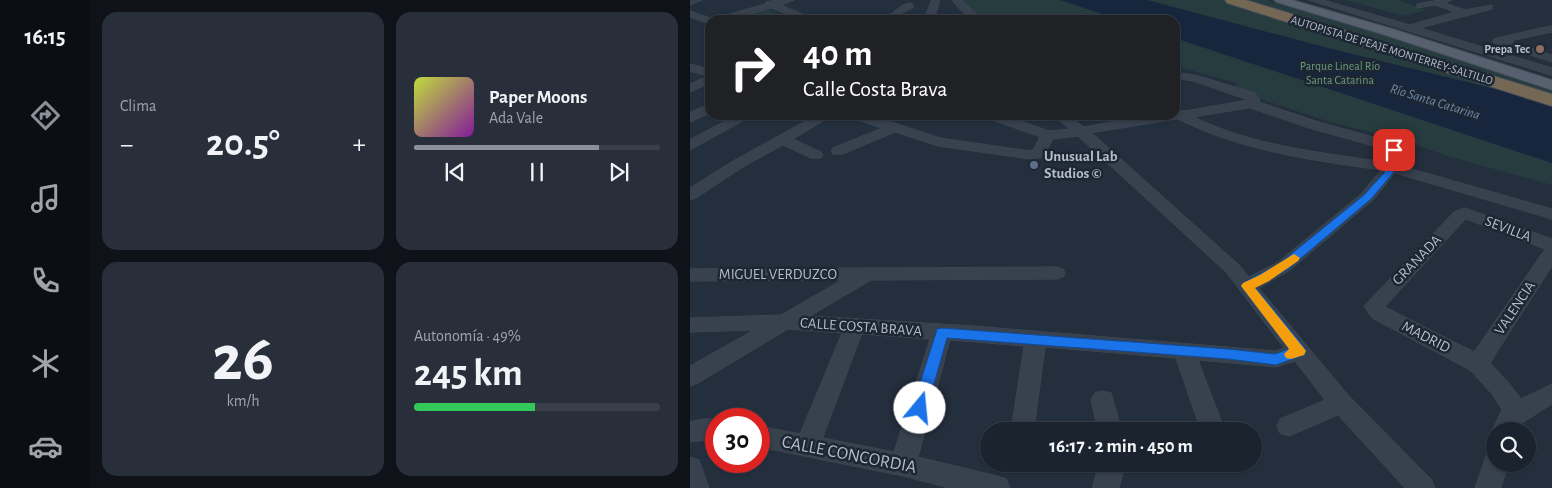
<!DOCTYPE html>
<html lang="es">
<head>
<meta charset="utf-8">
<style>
  :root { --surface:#1b232e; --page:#282f3a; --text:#f1f3f6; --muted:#a0a4aa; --line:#39404a; --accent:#8c9099 }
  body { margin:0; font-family:"Alegreya Sans",sans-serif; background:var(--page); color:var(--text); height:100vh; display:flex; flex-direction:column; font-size:19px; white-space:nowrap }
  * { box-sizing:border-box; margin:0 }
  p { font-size:16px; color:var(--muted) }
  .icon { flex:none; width:28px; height:28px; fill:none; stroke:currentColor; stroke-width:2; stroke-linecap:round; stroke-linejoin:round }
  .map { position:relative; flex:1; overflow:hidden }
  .sheet { display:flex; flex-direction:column; gap:12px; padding:12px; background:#0f1319; width:600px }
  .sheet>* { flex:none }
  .guide { position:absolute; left:15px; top:15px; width:475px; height:105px; border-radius:15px; box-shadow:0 1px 4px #0004,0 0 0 1px var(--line); background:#202124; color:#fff; overflow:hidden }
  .controls { position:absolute; left:796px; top:422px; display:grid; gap:10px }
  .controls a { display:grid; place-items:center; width:50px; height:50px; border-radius:50%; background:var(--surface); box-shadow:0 1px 4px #0004,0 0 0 1px var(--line); font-size:25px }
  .speed { position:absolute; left:15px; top:408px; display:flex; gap:10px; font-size:25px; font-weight:700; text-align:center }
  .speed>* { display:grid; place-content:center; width:65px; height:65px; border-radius:50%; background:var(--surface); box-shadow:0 1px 4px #0004,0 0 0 1px var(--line); line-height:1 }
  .speed .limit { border:8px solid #d22; background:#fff; color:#111 }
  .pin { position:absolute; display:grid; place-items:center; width:42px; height:42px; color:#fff; margin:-21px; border-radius:10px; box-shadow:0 2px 8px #0006 }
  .me { position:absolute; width:55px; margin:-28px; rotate:17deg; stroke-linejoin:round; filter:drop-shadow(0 0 4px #0008) }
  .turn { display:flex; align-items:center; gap:18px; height:105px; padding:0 15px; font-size:22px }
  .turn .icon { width:65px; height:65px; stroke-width:2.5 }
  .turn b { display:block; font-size:35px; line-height:42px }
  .big { font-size:38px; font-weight:700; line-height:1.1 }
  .sheet .tile { flex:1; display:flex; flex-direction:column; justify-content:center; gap:8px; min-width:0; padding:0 18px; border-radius:15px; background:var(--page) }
  .sheet .dial { align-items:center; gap:0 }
  .dial b { font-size:65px; line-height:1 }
  .song { display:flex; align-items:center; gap:15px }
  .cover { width:60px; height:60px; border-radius:8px; background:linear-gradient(135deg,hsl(70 70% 55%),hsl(290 70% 35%)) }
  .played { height:5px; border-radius:2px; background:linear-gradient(90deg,var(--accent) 75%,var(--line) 75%) }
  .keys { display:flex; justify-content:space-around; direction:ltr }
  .heat { display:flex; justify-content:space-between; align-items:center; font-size:28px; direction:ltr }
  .charge { height:8px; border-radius:4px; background:linear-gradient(90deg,#34c759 49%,var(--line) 0) }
  .sheet .tiles { flex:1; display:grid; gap:12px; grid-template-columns:repeat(2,1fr) }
  .trip { position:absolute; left:290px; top:422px; width:282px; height:50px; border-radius:25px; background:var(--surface); box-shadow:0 1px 4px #0004,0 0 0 1px var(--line); font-weight:700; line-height:50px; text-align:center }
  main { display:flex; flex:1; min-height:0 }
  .menu { display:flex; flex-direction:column; width:90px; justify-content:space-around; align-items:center; background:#0b0e12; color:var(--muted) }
  .menu .icon { width:35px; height:35px }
  .menu .active { color:var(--accent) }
  .menu b { font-size:22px; color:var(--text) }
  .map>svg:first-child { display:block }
  .green { fill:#263c3f }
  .water { fill:#17263c }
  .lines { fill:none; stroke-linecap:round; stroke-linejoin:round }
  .minor-casing { stroke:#414a57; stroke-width:1 }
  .major-casing { stroke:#414a57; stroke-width:2 }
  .highway-casing { stroke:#434c59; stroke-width:2 }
  .minor { fill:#38414e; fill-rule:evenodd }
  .major { fill:#56606e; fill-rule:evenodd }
  .highway { fill:#746855; fill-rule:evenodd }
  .route { fill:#1a73e8; stroke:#114b97 }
  .slow { fill:#f59e0b }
  .education-dot { fill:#8d6e63; stroke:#1d2633; stroke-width:2 }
  .service-dot { fill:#5c6f8a; stroke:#1d2633; stroke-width:2 }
  .labels { text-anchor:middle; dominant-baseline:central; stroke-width:5; stroke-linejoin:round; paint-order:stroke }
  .far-poi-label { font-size:12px; font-weight:bold; fill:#b4bcc9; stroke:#1d2633; text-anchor:end }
  .far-street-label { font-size:12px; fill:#b4bcc9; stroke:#1d2633 }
  .far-park-label { font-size:12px; fill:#6b9a76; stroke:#1d2633 }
  .far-water-label { font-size:14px; font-style:italic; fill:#6d86a8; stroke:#1d2633 }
  .poi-label { font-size:15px; font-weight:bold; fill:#b4bcc9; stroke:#1d2633; text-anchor:start }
  .street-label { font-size:15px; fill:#b4bcc9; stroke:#1d2633 }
  .near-street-label { font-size:18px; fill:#b4bcc9; stroke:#1d2633 }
</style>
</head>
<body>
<main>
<nav class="menu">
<b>16:15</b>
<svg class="icon active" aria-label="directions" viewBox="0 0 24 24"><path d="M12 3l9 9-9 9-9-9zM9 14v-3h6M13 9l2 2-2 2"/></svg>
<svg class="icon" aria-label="music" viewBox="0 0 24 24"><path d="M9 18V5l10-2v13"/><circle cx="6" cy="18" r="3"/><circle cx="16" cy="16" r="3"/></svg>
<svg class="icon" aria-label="phone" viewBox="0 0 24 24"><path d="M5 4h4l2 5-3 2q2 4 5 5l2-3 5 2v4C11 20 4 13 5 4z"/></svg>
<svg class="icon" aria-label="climate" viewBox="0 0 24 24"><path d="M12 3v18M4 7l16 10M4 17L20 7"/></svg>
<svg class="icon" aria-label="car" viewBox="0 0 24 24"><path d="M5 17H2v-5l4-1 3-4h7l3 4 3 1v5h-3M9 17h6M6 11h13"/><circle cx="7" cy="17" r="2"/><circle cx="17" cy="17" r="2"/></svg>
</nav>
<section class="sheet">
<div class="tiles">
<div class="tile"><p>Clima</p>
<div class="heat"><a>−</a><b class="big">20.5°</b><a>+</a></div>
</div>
<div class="tile">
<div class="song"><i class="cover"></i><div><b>Paper Moons</b><p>Ada Vale</p></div></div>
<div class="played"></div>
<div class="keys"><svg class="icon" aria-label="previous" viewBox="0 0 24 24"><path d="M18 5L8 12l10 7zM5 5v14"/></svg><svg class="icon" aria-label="pause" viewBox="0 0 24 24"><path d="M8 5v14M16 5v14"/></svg><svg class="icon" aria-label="next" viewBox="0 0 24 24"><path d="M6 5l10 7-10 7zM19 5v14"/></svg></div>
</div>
<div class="tile dial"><b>26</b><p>km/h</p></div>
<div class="tile"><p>Autonomía · 49%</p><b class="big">245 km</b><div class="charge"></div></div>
</div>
</section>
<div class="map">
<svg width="862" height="488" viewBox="0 0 862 488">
  <rect width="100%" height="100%" fill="#242f3e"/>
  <g class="green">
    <path d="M 269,0 L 576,0 L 699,36 L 862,89 L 862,185 L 761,157 L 705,138 L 640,122 L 571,99 L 544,88 L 547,83 L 485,66 L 485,20 L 294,20 L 278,10 Z"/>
    <path d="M 655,0 L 707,0 L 737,10 L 714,16 Z"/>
    <path d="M 77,9 L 98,17 L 87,20 L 36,20 Z"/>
  </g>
  <path class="water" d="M 370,0 L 457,0 L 638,48 L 862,103 L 862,163 L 485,38 L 485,20 L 431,20 Z"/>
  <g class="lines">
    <g class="minor-casing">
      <g id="minor">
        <path d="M 0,0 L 12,0 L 0,5 Z"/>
        <path d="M 90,0 L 104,0 L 91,5 L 126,20 L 112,20 L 81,8 L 39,20 L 24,20 L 26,18 L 75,4 L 76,2 Z"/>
        <path d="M 242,0 L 250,0 L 244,20 L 234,20 Z"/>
        <path d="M 262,0 L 271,0 L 294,20 C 279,20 271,12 262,0 Z"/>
        <path d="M 619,0 L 633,0 L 720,25 L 765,12 L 745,5 L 727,8 L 727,4 C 739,1 750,0 762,0 L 755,3 L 775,10 L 802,5 L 802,9 L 730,28 L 862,68 L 862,75 Z"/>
        <path d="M 220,3 L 223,4 L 223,8 C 210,12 209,20 194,20 L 211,6 Z"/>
        <path d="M 0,11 L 23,19 L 24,20 L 20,20 L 20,24 L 0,17 Z"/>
        <path d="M 862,26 L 862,32 L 820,41 L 862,55 L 862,62 L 804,43 L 803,41 L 804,39 Z"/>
        <path d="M 0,64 L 20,69 L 20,83 L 0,92 L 0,84 L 18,76 L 0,71 Z"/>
        <path d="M 485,72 L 509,76 L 565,93 L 570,100 L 569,102 L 629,122 L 701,142 L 711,151 L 708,165 L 862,209 L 862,219 L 705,173 L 683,200 L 600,270 L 569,288 L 659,396 L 741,479 L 745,488 L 715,488 L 648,415 L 599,436 L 590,433 L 587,426 L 590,419 L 635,400 L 605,361 L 586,367 L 508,360 L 535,431 L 511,431 L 486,358 L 355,347 L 344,430 L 321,431 L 334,346 L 260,340 L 228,457 L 307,476 L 316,479 L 320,488 L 259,488 L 213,476 L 69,447 L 69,426 L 110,434 L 152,333 L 98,329 L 8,383 L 0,386 L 0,366 L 64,330 L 0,332 L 0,318 L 91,315 L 152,280 L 0,281 L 0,269 L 366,267 L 373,269 L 375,273 L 373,277 L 366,279 L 181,280 L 120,316 L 283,326 L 586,351 L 594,348 L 536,272 L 388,136 L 363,139 L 353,157 L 340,159 L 248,146 L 205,132 L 153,154 L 143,154 L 141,151 L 143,148 L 192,128 L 162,118 L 161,115 L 180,115 L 250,138 L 340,151 L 343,150 L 350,137 L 297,118 L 296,115 L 314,115 L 359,131 L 380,129 L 362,115 L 377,115 L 394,127 L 460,115 L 485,115 L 485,109 L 491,111 L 501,110 L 558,100 L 503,81 L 485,78 ZM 560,108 L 619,128 L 691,148 L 697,152 L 694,162 C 629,152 563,146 504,117 ZM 488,119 C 552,151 621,160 691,170 L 671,194 L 588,262 L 559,277 L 548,264 L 402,133 ZM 172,334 L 240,339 L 204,452 L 133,438 Z"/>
        <path d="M 20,104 L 20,113 L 0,122 L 0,113 Z"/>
        <path d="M 47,115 L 63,115 L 0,150 L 0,140 Z"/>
        <path d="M 127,115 L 143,115 L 103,139 L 131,152 L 133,155 L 131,158 L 121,158 L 93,145 L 53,167 L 6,198 L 0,200 L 0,188 L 43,161 Z"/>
        <path d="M 775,208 L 862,239 L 862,266 L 800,363 L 818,382 L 831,399 L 862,384 L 862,404 L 829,425 L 826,431 L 805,431 L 805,437 L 802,431 L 812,410 L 802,394 L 780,370 L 682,318 L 674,306 L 764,212 ZM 776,219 L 855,249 L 784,352 L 695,307 Z"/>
        <path d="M 413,391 L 421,393 L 432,431 L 408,431 L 401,400 L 405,393 Z"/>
        <path d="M 14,419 L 26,419 L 26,439 L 0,442 L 0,422 Z"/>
        <path d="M 805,453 L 805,464 L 818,464 L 811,488 L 785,488 L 796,456 Z"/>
        <path d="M 0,457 L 9,460 L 19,488 L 0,488 Z"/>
        <path d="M 409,464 L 435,464 L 429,488 L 403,488 Z"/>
      </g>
    </g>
    <g class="major-casing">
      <path id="major" d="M 584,0 L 602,0 L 703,29 L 862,80 L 862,90 L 695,35 L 586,2 Z"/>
    </g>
    <g class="highway-casing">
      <path id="highway" d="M 535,0 L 556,0 L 862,94 L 862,106 L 537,3 Z"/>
    </g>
    <use href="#minor" class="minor"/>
    <use href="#major" class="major"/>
    <use href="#highway" class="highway"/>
  </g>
  <path class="route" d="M 704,147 L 708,150 L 703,173 L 681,199 L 598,269 L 565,287 L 614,347 L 616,351 L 614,355 L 586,365 L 538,359 L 257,338 L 237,408 L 235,413 L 230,415 L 224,413 L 222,408 L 246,333 L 247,329 L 252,328 L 538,349 L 585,354 L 599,349 L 551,286 L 553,283 L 589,264 L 674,195 L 694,173 L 699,150 Z"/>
  <path class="slow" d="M 604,254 L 610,258 L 608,261 L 579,281 L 565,288 L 616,351 L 614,355 L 601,359 L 596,358 L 594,354 L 599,349 L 551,286 L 553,283 L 570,275 Z"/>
  <circle class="education-dot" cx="850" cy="49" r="5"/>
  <circle class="service-dot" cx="344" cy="165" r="5"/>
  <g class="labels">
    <g class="far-poi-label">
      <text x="840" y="49">Prepa Tec</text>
    </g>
    <g class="far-street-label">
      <text transform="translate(702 50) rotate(17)">AUTOPISTA DE PEAJE MONTERREY-SALTILLO</text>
    </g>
    <g class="far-park-label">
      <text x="650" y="66">Parque Lineal Río<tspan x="650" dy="14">Santa Catarina</tspan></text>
    </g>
    <g class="far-water-label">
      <text transform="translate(745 102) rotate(17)">Río Santa Catarina</text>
    </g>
    <g class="poi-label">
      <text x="354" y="156">Unusual Lab<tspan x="354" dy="17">Studios ©</tspan></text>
    </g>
    <g class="street-label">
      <text transform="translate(818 229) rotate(21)">SEVILLA</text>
      <text transform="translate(727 260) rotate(-46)">GRANADA</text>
      <text x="88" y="274">MIGUEL VERDUZCO</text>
      <text transform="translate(825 308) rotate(-56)">VALENCIA</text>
      <text transform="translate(171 327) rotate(4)">CALLE COSTA BRAVA</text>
      <text transform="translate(736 337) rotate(27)">MADRID</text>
    </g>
    <g class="near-street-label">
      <text transform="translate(159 455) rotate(11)">CALLE CONCORDIA</text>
    </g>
  </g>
</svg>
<div class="controls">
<a><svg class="icon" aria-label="search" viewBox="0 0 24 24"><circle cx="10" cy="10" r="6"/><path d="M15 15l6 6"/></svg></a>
</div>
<div class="speed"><div class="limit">30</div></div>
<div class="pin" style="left:704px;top:150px;background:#d93025"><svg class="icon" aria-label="arrive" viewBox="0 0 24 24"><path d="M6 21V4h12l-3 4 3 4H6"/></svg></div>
<svg class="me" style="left:230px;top:408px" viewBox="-20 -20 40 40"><circle r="19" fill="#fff"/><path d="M0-13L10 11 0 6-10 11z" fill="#1a73e8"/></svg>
<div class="trip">16:17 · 2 min · 450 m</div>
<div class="guide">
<div class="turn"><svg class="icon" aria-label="right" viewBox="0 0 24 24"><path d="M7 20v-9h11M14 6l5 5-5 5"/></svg><div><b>40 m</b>Calle Costa Brava</div></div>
</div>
</div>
</main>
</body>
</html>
